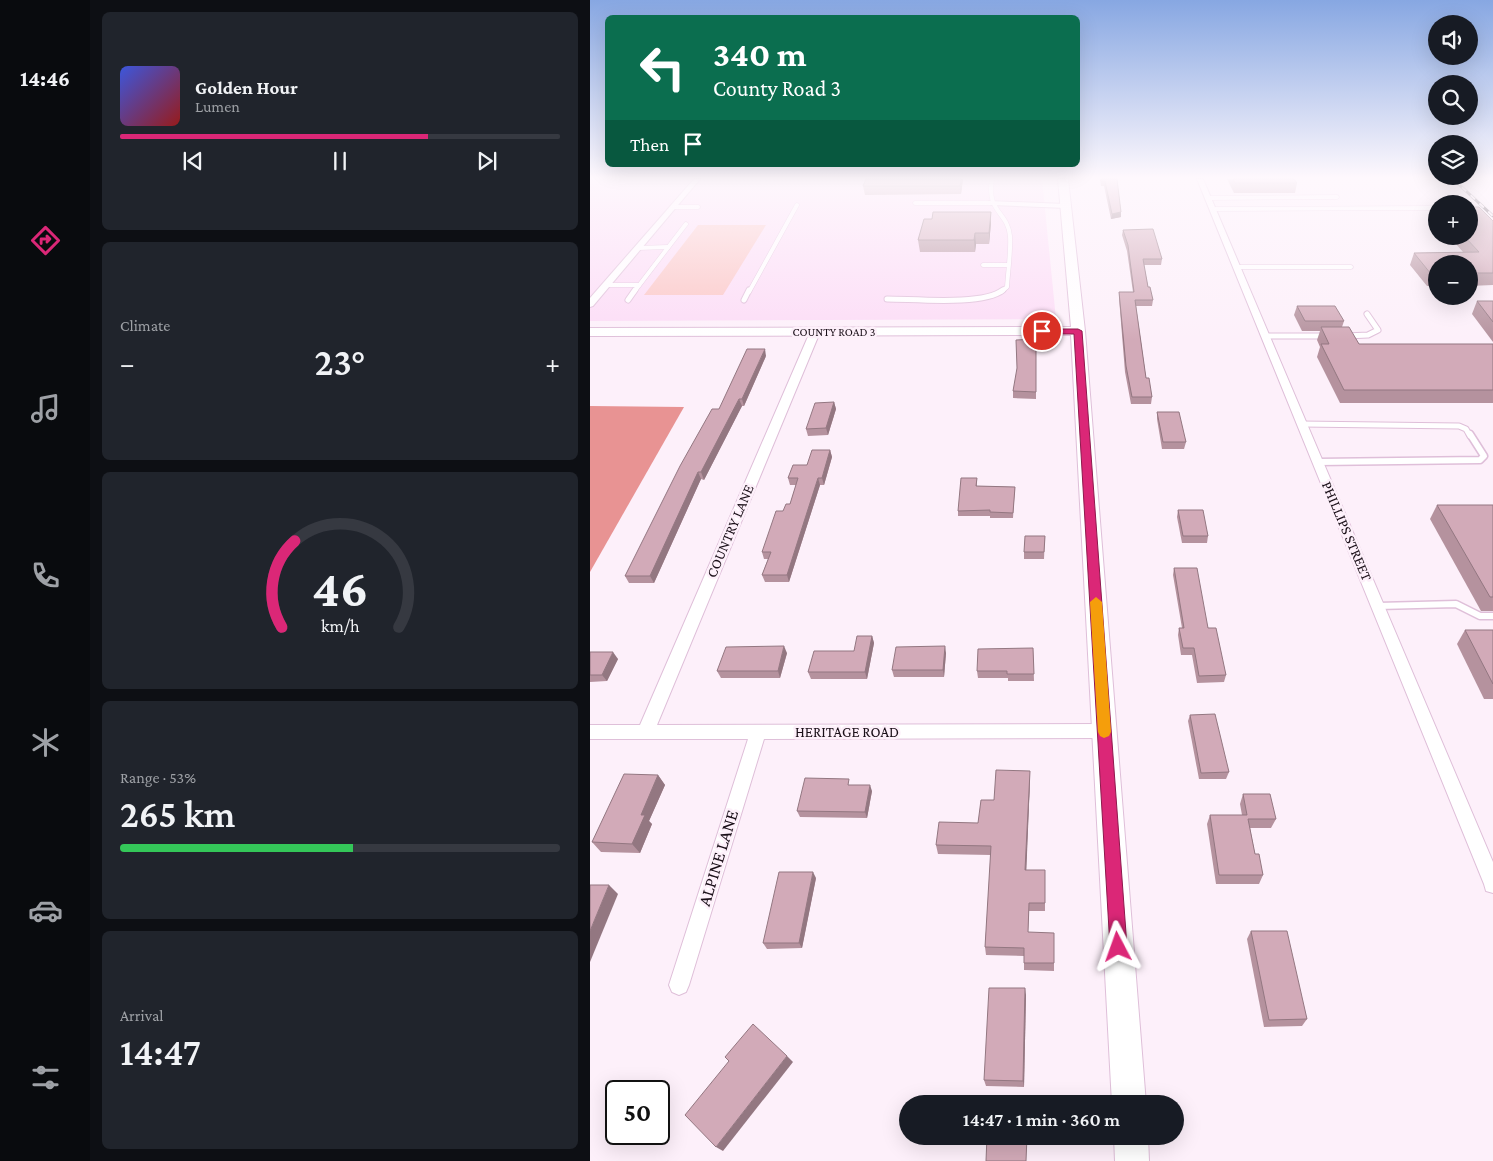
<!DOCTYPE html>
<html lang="en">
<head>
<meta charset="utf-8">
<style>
  :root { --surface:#171b24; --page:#20242c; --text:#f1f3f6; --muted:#9ea1a6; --line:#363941; --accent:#db2777 }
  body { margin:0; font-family:"Crimson Pro",serif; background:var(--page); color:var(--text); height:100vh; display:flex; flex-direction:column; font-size:19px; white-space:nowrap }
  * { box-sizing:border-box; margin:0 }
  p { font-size:16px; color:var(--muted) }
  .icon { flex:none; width:28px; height:28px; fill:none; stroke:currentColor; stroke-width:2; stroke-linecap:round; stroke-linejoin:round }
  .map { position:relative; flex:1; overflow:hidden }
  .drawer { display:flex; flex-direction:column; gap:12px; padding:12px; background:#0d0f14; width:500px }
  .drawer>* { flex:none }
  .top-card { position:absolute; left:15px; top:15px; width:475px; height:152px; border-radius:8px; box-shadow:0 5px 20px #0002; background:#0b6e4f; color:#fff; overflow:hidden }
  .buttons { position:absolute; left:838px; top:15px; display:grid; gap:10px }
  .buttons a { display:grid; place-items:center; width:50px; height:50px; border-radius:50%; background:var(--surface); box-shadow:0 5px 20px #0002; font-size:25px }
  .speed { position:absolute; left:15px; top:1080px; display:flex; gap:10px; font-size:25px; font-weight:700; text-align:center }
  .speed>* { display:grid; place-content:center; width:65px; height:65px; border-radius:50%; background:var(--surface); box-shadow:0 5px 20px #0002; line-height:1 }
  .speed .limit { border:2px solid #111; border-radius:8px; background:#fff; color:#111 }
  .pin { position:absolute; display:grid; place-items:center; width:42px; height:42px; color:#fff; margin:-21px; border:2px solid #fff; border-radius:50%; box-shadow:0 1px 5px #0007 }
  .me { position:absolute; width:55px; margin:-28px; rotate:356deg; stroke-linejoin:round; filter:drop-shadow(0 0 4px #0008) }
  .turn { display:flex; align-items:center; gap:18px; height:105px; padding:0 25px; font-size:22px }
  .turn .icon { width:65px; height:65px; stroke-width:2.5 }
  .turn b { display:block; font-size:35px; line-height:42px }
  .then { display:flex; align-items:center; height:48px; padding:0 25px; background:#0003; gap:10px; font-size:19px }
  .big { font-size:38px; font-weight:600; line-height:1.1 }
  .drawer .widget { flex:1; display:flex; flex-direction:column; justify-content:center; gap:8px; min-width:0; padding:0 18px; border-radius:8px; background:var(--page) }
  .drawer .dial { align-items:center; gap:0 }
  .dial svg { height:130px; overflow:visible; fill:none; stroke:var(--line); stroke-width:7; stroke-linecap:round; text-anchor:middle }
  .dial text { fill:var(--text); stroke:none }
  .song { display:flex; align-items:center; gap:15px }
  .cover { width:60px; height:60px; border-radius:8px; background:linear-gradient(135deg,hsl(230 70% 55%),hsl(0 70% 35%)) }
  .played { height:5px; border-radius:2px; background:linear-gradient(90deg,var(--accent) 70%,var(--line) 70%) }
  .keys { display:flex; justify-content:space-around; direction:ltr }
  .heat { display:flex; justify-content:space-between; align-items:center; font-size:28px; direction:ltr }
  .charge { height:8px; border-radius:4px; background:linear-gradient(90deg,#34c759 53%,var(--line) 0) }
  .trip { position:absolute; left:309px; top:1095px; width:285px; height:50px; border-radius:25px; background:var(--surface); box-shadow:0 5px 20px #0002; font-weight:600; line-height:50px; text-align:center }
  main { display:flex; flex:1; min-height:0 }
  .dock { display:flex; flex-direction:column; width:90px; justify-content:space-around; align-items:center; background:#090b0e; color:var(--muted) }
  .dock .icon { width:35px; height:35px }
  .dock .active { color:var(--accent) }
  .dock b { font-size:22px; color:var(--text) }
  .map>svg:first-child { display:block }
  .built { fill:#fcdcf6 }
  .green { fill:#fbc5c4 }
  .forest { fill:#e89393 }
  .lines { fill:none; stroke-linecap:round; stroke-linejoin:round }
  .lane-far2-casing { stroke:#dfbfd9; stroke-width:5 }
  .lane-far1-casing { stroke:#dfbfd9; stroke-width:7 }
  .lane-casing { stroke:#dfbfd9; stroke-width:9 }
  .street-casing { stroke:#dfbfd9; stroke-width:2 }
  .secondary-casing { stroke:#dfbfd9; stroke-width:2 }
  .lane-far2 { stroke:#fff; stroke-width:4 }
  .lane-far1 { stroke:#fff; stroke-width:5 }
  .lane { stroke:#fff; stroke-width:6 }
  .street { fill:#fff; fill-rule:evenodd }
  .secondary { fill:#fff; fill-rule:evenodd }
  .rail-casing { stroke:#4e434c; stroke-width:3 }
  .rail { stroke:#fdf0fa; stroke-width:2; stroke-dasharray:6; stroke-linecap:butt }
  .wall { fill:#b5929e }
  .shaded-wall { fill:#937781 }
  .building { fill:#d2aab8; stroke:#937781 }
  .route { fill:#db2777; stroke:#8e194d }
  .slow { fill:#f59e0b }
  .labels { text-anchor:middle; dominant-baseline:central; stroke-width:5; stroke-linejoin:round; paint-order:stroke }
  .far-street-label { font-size:12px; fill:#1a0f18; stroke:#fdf0fa }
  .street-label { font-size:15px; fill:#1a0f18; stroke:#fdf0fa }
  .near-street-label { font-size:18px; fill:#1a0f18; stroke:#fdf0fa }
</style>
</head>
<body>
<main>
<nav class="dock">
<b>14:46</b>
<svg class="icon active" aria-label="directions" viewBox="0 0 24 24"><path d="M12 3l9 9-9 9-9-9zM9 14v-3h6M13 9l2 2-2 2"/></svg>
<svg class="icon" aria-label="music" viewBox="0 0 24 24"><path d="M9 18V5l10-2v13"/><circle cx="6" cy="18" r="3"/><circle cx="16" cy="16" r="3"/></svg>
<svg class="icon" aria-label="phone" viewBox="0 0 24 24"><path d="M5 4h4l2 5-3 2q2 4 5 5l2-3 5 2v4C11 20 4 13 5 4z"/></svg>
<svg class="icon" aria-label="climate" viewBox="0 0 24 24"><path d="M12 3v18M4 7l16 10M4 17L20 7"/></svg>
<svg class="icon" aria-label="car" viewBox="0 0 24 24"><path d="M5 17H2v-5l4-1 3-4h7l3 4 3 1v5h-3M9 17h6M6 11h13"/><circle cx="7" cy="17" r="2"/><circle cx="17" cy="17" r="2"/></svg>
<svg class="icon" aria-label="filters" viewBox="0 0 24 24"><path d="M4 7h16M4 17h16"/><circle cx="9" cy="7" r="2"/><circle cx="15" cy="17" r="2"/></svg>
</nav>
<section class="drawer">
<div class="widget">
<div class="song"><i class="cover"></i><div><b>Golden Hour</b><p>Lumen</p></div></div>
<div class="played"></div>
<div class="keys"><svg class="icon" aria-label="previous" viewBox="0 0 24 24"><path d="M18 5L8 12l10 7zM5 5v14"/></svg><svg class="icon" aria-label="pause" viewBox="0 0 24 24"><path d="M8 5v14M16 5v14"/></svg><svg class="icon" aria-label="next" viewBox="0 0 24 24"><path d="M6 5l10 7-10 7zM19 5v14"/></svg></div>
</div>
<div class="widget"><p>Climate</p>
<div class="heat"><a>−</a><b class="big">23°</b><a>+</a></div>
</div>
<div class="widget dial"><svg viewBox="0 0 100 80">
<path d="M14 69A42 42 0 1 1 86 69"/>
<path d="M14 69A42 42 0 0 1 22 16" stroke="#db2777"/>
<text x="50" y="56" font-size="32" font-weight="700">46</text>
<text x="50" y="72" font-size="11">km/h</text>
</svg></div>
<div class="widget"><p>Range · 53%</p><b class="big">265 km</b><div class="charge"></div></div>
<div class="widget"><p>Arrival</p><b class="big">14:47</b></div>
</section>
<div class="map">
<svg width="903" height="1161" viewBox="0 0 903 1161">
  <rect width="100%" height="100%" fill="#fdf0fa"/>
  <path class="built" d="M 0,179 L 452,179 L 466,319 L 0,321 Z"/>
  <path class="green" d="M 108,225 L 176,225 L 133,295 L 54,295 Z"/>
  <path class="forest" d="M 0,406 L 94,407 L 0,572 Z"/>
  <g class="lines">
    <g class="lane-far2-casing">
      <g id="lane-far2">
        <path d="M 402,179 C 396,212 418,212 420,236 C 421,252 418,271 417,287 L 411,292"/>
        <path d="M 618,198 L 747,197"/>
        <path d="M 325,203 L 402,203"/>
        <path d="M 83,207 L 108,207"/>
        <path d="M 623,209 L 846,208"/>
        <path d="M 48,248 L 78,247"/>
        <path d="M 393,265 L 418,265"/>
        <path d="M 647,267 L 761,267"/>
        <path d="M 16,285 L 49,285"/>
        <path d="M 44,292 L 96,224"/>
        <path d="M 159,292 L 207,205"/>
      </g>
    </g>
    <g class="lane-far1-casing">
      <g id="lane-far1">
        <path d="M 297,299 C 324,299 393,306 413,290"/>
        <path d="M 38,300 L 45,290"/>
        <path d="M 154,300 L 159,290"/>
        <path d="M 676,336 L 735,336"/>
        <path d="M 756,336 L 778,335 L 788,330 L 777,314"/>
        <path d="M 712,424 L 869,426 L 876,429 L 880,436"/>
      </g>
    </g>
    <g class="lane-casing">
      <g id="lane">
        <path d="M 728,462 L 890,460 L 894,456 L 880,434"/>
        <path d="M 788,606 L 866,604 L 890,616 L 903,616"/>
      </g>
    </g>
    <g class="street-casing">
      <g id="street">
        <path d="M 104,179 L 110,179 L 3,306 L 0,307 L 0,298 Z"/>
        <path d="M 607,179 L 613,179 L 903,862 L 903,893 L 896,891 L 894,884 Z"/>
        <path d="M 399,201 L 476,204 L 480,206 L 476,208 L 402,205 L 398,203 Z"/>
        <path d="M 225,329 L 230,332 L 67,725 L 514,724 L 520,726 L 522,731 L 520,736 L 514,738 L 174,739 L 99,985 L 96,992 L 89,995 L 82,992 L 79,985 L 158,739 L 0,739 L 0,725 L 50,725 L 220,332 Z"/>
      </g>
    </g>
    <g class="secondary-casing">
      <g id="secondary">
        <path d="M 468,179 L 478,179 L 495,331 L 556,1104 L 522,1104 L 481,335 L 0,336 L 0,328 L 481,327 Z"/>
        <path d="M 524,1136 L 558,1136 L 559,1161 L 525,1161 Z"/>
      </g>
    </g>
    <use href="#lane-far2" class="lane-far2"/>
    <use href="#lane-far1" class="lane-far1"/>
    <use href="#lane" class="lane"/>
    <use href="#street" class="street"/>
    <use href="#secondary" class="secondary"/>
    <g class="rail-casing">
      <path id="rail" d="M 863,179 L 903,216"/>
    </g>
    <use href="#rail" class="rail"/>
  </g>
  <g class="wall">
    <path d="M 373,179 L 371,194 L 275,195 L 273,186 Z"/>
    <path d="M 510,179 L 527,179 L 531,212 L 531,217 L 521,219 L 514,186 L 511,186 Z"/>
    <path d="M 637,179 L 704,179 L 707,183 L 705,193 L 644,193 Z"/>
    <path d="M 846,208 L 846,223 L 843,219 Z"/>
    <path d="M 401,212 L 401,223 L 399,244 L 386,244 L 385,252 L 330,252 L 328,240 L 342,219 Z"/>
    <path d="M 903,221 L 903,285 L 879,286 L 879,264 L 846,264 L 846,286 L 837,286 L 820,265 L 824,253 L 873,252 L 859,236 L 879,236 Z"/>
    <path d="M 533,230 L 572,259 L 571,265 L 554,265 L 558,287 L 563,300 L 562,306 L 546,306 L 556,378 L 562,397 L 561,404 L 541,404 L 535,372 L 529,298 L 529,292 L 543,292 L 537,251 L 532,235 Z"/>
    <path d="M 887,301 L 903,301 L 903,342 L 882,314 Z"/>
    <path d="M 707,306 L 754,321 L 752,327 L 769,344 L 903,344 L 903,403 L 750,403 L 727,357 L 730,347 L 727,340 L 730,331 L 712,331 L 704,315 Z"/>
    <path d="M 446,339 L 446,399 L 423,398 L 423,391 Z"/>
    <path d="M 176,356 L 154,406 L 152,406 L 114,480 L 111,479 L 64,583 L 39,583 L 35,576 L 129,409 Z"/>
    <path d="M 244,402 L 246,409 L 238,435 L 218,436 L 216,429 Z"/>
    <path d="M 567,412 L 596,442 L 594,449 L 572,449 L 567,419 Z"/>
    <path d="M 240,450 L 242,457 L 234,485 L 230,485 L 199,582 L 175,582 L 172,575 L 178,559 L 174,559 L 172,552 L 193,511 L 200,504 L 206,485 L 200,485 L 198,478 Z"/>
    <path d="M 387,478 L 387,486 L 425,487 L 423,518 L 400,518 L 400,516 L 368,516 L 368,511 Z"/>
    <path d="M 847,505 L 903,505 L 903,611 L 891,611 L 840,519 Z"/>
    <path d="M 588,510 L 618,536 L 617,543 L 592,543 L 587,517 Z"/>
    <path d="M 455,536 L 454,559 L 434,559 L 434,552 Z"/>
    <path d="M 584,568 L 618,628 L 636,675 L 634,682 L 607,683 L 602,655 L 591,655 L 588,635 L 589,628 L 592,628 L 583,575 Z"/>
    <path d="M 875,630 L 903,630 L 903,699 L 894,699 L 867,644 Z"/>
    <path d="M 282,636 L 284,643 L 277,679 L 221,679 L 218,672 L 264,651 Z"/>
    <path d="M 443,648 L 444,681 L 418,681 L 418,678 L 388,678 L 387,671 Z"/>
    <path d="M 0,652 L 28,659 L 17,681 L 0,682 Z"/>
    <path d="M 197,653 L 190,678 L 131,678 L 127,671 Z"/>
    <path d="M 356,653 L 354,677 L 304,677 L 302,670 Z"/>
    <path d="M 600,715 L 639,772 L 636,779 L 609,779 L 598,721 Z"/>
    <path d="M 68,775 L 75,785 L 59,821 L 62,824 L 50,853 L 11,852 L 2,842 Z"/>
    <path d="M 440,780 L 436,870 L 455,870 L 455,911 L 439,911 L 438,932 L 464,963 L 464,971 L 434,970 L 434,956 L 396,955 L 395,947 L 401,855 L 348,854 L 346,845 L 388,823 L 404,800 Z"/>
    <path d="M 282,791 L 277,818 L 210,817 L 207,811 Z"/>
    <path d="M 653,794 L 686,819 L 681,828 L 660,828 L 665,854 L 673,875 L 669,884 L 626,884 L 617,824 L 620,815 L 652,815 L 650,804 Z"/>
    <path d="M 226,878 L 212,948 L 177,949 L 173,943 Z"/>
    <path d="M 661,931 L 717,1019 L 712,1026 L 674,1027 L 657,939 Z"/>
    <path d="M 436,995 L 434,1087 L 396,1086 L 394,1080 Z"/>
  </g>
  <g class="shaded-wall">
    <path d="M 371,179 L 373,179 L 371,194 L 370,186 Z"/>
    <path d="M 401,212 L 401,223 L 399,244 L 399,233 Z"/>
    <path d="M 531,212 L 531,217 L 521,219 L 522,214 Z"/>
    <path d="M 385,233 L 386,244 L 385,252 L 384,240 Z"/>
    <path d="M 175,349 L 176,356 L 154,406 L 152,399 Z"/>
    <path d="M 149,399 L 152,406 L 114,480 L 111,472 Z"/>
    <path d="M 244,402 L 246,409 L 238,435 L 236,428 Z"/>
    <path d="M 240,450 L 242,457 L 234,485 L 232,478 Z"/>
    <path d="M 108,472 L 111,479 L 64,583 L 60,576 Z"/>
    <path d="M 228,478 L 230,485 L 199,582 L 197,575 Z"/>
    <path d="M 282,636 L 284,643 L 277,679 L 275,672 Z"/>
    <path d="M 194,646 L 197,653 L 190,678 L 188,671 Z"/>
    <path d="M 355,646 L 356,653 L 354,677 L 353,670 Z"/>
    <path d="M 23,652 L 28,659 L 17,681 L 12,675 Z"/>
    <path d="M 440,771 L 440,780 L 436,879 L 435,870 Z"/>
    <path d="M 68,775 L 75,785 L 59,821 L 62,824 L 50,853 L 42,844 L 51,815 Z"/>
    <path d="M 280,785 L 282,791 L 277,818 L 275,812 Z"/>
    <path d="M 223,872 L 226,878 L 212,948 L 209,943 Z"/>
    <path d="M 19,885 L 28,894 L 0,962 L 0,931 Z"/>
    <path d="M 435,988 L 436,995 L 434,1087 L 433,1081 Z"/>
    <path d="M 197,1056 L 203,1062 L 133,1151 L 126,1147 Z"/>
  </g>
  <g class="building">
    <path d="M 276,179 L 371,179 L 370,186 L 273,186 Z"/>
    <path d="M 511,179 L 527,179 L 531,212 L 522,214 L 515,181 L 511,181 Z"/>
    <path d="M 643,179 L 704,179 L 707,183 L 645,183 Z"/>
    <path d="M 879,207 L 889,207 L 903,221 L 903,273 L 879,273 L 879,264 L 846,264 L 846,274 L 841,274 L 824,253 L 889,252 L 874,236 L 879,236 Z"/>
    <path d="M 343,212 L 401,212 L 399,233 L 385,233 L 384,240 L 328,240 L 334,219 L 342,219 Z"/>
    <path d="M 563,229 L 572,259 L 553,259 L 558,287 L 560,287 L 563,300 L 545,300 L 556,378 L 559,378 L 562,397 L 542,397 L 536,366 L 529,292 L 544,292 L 538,245 L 533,230 Z"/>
    <path d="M 887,301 L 903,301 L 903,322 Z"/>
    <path d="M 707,306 L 745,306 L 754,321 L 715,321 Z"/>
    <path d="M 731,327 L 759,327 L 769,344 L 903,344 L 903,390 L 754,390 L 731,344 L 739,344 Z"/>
    <path d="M 446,339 L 446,392 L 423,391 L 427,368 L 426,340 Z"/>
    <path d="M 157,349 L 175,349 L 152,399 L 149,399 L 111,472 L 108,472 L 60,576 L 35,576 L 90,466 L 122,409 L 129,409 Z"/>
    <path d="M 244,402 L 236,428 L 216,429 L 225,403 Z"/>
    <path d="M 567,412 L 589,412 L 596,442 L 573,442 Z"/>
    <path d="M 222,450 L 240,450 L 232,478 L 228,478 L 197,575 L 172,575 L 181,552 L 172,552 L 186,511 L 193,511 L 196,504 L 200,504 L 208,478 L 198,478 L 203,465 L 217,465 Z"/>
    <path d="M 371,478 L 387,478 L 386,486 L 425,487 L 423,513 L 400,512 L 400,510 L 368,511 Z"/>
    <path d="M 847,505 L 903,505 L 903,597 L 900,597 Z"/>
    <path d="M 588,510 L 613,510 L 618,536 L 593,536 Z"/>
    <path d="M 435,536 L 455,536 L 454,552 L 434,552 Z"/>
    <path d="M 584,568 L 607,568 L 618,628 L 626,628 L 636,675 L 609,676 L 604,648 L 593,648 L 589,628 L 594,628 Z"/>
    <path d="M 875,630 L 903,630 L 903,684 Z"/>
    <path d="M 267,636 L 282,636 L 275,672 L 218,672 L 224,651 L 264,651 Z"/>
    <path d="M 194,646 L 188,671 L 127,671 L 136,647 Z"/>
    <path d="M 355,646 L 353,670 L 302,670 L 306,647 Z"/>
    <path d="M 443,648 L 444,674 L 417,674 L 417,671 L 387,671 L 388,649 Z"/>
    <path d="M 0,652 L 23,652 L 12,675 L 0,675 Z"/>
    <path d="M 625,714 L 639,772 L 611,773 L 600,715 Z"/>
    <path d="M 406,770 L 440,771 L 435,870 L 455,870 L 455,903 L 439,903 L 438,932 L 464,933 L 464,963 L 434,963 L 434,948 L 395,947 L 401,846 L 346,845 L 349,822 L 388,823 L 391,800 L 404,800 Z"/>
    <path d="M 34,774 L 68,775 L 51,815 L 55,815 L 42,844 L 2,842 Z"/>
    <path d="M 215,778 L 259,779 L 258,785 L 280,785 L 275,812 L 207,811 Z"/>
    <path d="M 653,794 L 680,794 L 686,819 L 658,819 L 665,854 L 669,854 L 673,875 L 629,875 L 620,815 L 657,815 Z"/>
    <path d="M 189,872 L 223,872 L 209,943 L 173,943 Z"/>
    <path d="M 0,885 L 19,885 L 0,931 Z"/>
    <path d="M 661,931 L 697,931 L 717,1019 L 679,1020 Z"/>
    <path d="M 399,988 L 435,988 L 433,1081 L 394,1080 Z"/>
    <path d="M 163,1024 L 197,1056 L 126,1147 L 95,1115 L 139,1061 L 135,1057 Z"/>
    <path d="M 397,1136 L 437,1136 L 436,1161 L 396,1161 Z"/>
  </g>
  <linearGradient id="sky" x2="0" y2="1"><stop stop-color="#87a7e2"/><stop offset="0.52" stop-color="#fef8fd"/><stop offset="1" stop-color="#fef8fd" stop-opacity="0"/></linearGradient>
  <rect width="903" height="341" fill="url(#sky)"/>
  <path class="route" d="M 488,329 L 492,331 L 537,947 L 534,953 L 528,955 L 522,953 L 520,947 L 484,334 L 452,334 L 448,331 L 452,329 Z"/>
  <path class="slow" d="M 506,597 L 512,602 L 521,732 L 519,736 L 514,738 L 510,736 L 508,732 L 500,602 Z"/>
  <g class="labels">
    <g class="far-street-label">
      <text x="244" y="332">COUNTY ROAD 3</text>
    </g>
    <g class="street-label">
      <text transform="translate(140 531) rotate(-67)">COUNTRY LANE</text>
      <text transform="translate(757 531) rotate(67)">PHILLIPS STREET</text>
      <text x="257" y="732">HERITAGE ROAD</text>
    </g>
    <g class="near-street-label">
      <text transform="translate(128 858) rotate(-73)">ALPINE LANE</text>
    </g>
  </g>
</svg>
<div class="buttons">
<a><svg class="icon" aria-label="sound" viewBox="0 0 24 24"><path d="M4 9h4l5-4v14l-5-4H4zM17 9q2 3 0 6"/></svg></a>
<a><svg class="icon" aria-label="search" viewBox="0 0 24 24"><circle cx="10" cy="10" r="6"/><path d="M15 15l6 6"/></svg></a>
<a><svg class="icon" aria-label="layers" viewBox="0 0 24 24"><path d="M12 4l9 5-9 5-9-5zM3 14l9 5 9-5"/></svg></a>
<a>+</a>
<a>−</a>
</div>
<div class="speed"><div class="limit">50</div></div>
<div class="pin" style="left:452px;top:331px;background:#d93025"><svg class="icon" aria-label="arrive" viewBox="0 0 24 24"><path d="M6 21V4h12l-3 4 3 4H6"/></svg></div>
<svg class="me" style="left:528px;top:947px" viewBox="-20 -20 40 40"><path d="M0-17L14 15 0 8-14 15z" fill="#db2777" stroke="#fff" stroke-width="4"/></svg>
<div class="trip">14:47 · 1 min · 360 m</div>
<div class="top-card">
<div class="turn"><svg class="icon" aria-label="left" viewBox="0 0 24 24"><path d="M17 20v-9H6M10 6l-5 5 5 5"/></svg><div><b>340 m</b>County Road 3</div></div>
<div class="then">Then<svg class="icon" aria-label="arrive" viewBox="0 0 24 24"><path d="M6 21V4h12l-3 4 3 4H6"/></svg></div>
</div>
</div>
</main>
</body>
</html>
